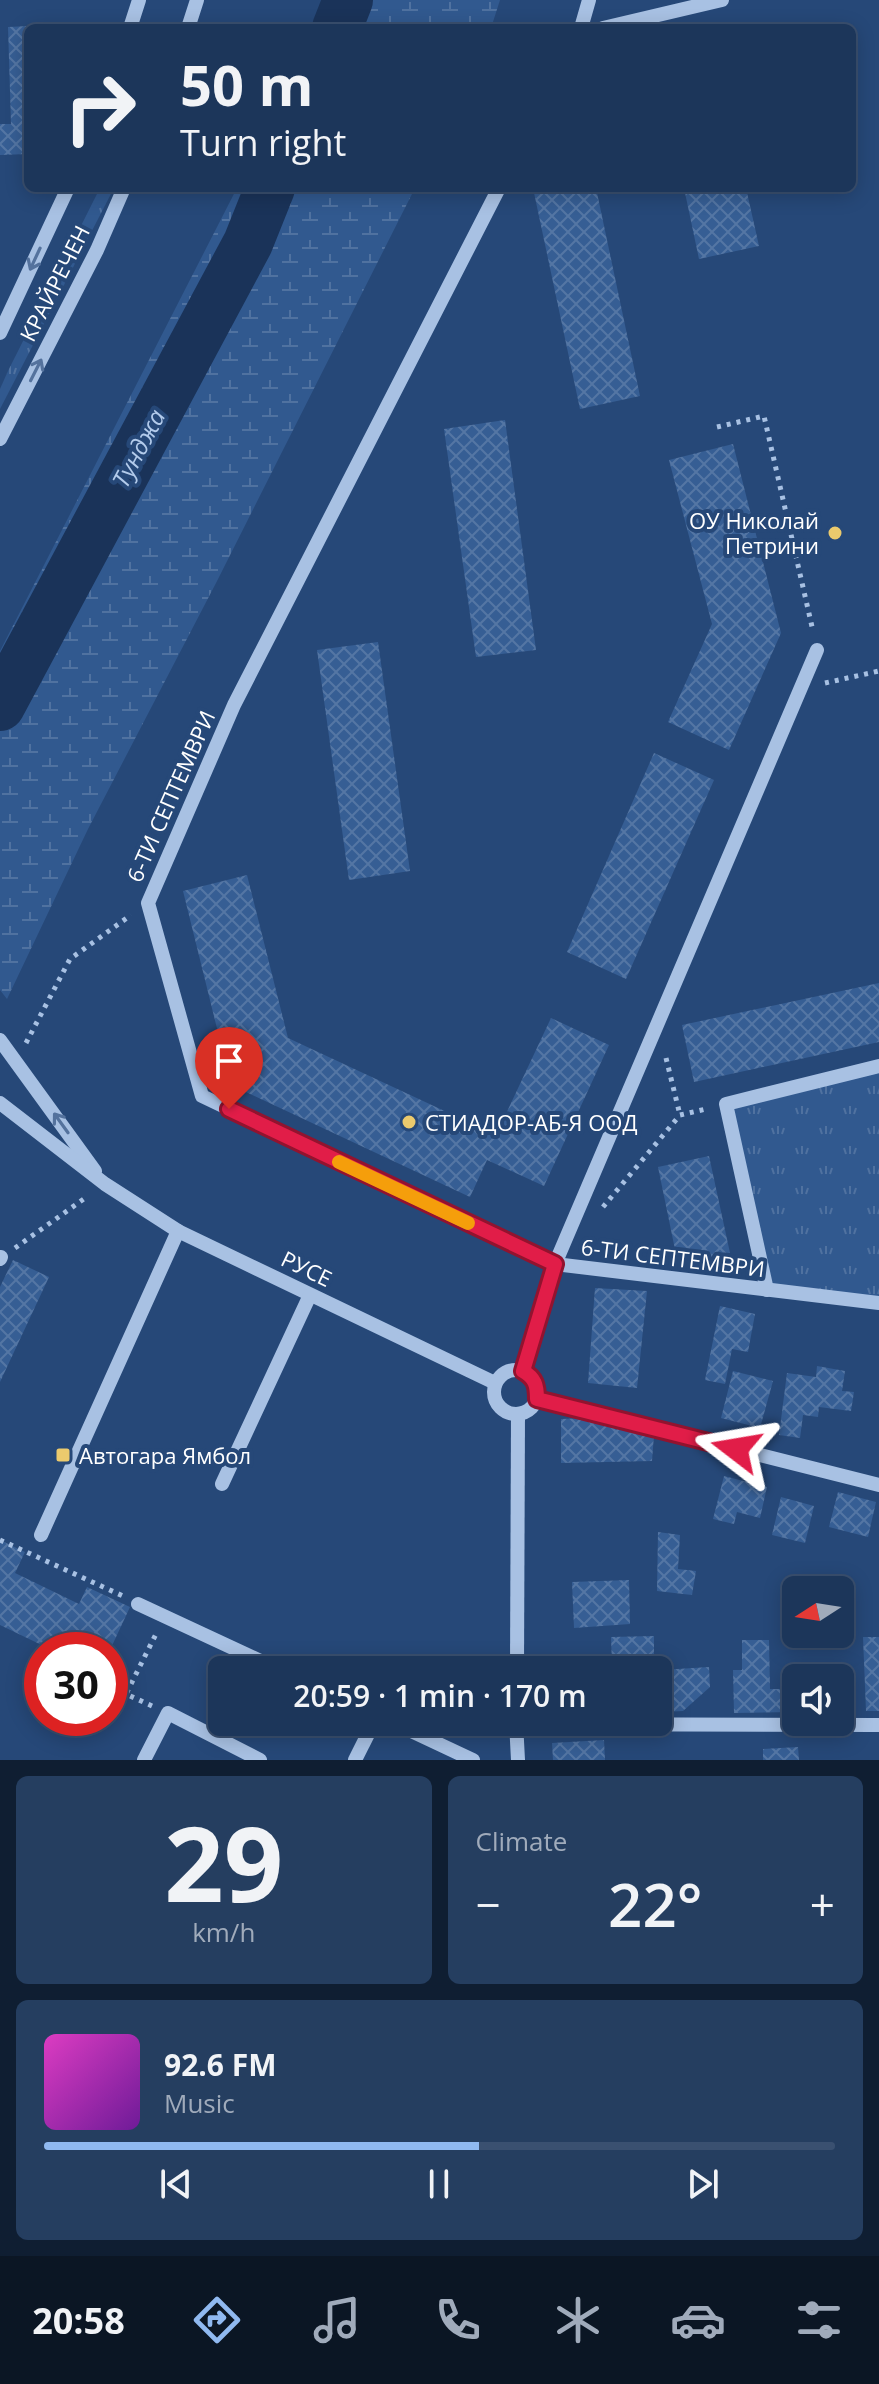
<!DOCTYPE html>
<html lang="en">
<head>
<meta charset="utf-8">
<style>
  :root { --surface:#1c365a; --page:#253e60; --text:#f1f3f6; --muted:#a0abbb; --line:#3a5070; --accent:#90b9f0 }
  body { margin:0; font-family:"Open Sans",sans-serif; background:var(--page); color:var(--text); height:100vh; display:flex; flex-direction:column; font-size:30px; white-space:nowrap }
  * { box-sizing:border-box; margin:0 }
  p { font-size:26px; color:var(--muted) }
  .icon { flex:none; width:44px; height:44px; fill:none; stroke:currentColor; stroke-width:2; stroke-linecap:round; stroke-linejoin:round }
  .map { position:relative; height:1760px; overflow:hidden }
  .drawer { display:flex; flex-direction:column; gap:16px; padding:16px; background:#0f1e32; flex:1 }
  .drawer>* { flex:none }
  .guide { position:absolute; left:24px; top:24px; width:832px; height:168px; border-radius:12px; box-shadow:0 4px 20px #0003,0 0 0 2px var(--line); background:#1c365a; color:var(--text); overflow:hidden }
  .needle { width:52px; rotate:258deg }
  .tools { position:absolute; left:782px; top:1576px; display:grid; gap:16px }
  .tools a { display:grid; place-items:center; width:72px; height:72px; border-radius:12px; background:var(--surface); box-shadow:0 4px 20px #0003,0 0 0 2px var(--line); font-size:40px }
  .speed { position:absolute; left:24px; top:1632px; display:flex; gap:16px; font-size:40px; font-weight:700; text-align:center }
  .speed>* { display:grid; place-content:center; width:104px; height:104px; border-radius:50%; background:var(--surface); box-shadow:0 4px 20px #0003,0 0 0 2px var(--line); line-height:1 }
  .speed .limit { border:12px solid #d22; background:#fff; color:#111 }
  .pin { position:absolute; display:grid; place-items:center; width:68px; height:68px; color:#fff; margin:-82px -34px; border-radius:50% 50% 50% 0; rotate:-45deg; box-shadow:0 0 8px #0007 }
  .pin .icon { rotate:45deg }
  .me { position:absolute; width:88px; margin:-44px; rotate:284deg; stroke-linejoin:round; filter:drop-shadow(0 0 6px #0008) }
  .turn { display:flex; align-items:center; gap:28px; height:168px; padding:0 24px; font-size:36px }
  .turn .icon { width:104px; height:104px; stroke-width:2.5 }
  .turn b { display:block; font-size:56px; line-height:68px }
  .big { font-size:60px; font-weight:600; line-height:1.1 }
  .drawer .tile { flex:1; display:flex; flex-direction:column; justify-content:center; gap:12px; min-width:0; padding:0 28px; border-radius:12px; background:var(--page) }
  .drawer .dial { align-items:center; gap:0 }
  .dial b { font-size:104px; line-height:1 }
  .song { display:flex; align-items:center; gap:24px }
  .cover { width:96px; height:96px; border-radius:12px; background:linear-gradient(135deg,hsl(310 70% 55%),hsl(280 70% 35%)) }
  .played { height:8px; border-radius:4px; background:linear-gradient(90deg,var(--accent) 55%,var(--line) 55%) }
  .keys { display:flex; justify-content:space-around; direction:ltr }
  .heat { display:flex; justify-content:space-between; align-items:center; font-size:44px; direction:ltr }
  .drawer .tiles { flex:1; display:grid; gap:16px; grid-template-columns:1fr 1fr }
  .tile:last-child { grid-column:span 2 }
  .trip { position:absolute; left:208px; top:1656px; width:464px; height:80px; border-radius:12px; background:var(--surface); box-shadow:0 4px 20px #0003,0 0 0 2px var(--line); font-weight:600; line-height:80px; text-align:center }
  .dock { display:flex; height:128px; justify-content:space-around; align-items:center; background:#0b1624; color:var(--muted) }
  .dock .icon { width:56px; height:56px }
  .dock .on { color:var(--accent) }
  .dock b { font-size:36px; color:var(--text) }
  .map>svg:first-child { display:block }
  .grass { fill:url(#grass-tufts) }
  .wetland { fill:url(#wetland-marsh) }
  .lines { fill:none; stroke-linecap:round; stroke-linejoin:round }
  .river { stroke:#1a3359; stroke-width:50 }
  .building { fill:url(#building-cross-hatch) }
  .path { stroke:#a8c1e3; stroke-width:5; stroke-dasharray:4 6; stroke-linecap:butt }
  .minor { stroke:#a8c1e3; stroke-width:14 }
  .oneway { stroke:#54729d }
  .route-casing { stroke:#92132f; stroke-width:20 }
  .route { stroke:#e11d48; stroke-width:14 }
  .slow { stroke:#f59e0b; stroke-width:14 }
  .poi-dot { fill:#ebca6d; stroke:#264878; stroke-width:3 }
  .labels { text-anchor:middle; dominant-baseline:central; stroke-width:8; stroke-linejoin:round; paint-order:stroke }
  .street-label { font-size:22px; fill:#fff; stroke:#264878 }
  .poi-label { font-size:22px; fill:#fff; stroke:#264878; text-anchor:start }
  .water-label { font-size:24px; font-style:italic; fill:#b3cbeb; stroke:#264878 }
</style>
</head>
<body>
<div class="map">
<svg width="879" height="1760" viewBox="0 0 879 1760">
  <defs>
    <pattern id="grass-tufts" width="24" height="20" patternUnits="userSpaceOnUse" patternTransform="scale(2)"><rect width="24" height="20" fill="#31598f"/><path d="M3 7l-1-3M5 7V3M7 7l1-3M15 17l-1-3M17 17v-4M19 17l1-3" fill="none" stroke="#5072a0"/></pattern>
    <pattern id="wetland-marsh" width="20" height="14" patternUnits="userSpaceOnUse" patternTransform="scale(2)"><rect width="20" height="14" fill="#31598f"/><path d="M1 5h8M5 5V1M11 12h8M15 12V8" fill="none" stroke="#5072a0"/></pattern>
    <pattern id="building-cross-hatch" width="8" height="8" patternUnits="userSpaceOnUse" patternTransform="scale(2)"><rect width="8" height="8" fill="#365e94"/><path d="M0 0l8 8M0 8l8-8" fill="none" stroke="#5476a4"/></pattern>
  </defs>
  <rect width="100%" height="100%" fill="#264878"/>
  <g class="grass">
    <path d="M 100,188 L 114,188 L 0,409 L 0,389 L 8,371 Z"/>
    <path d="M 879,1066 L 879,1303 L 767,1290 L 726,1104 Z"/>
  </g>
  <g class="wetland">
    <path d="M 328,0 L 500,0 L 491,28 L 317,28 Z"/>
    <path d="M 237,188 L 415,188 L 216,583 L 88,829 L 7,999 L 0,990 L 0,651 Z"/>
  </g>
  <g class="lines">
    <g class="river">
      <path d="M 337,28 L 348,0"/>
      <path d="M 0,706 L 248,243 L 270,188"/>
    </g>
  </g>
  <g class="building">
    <path d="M 28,26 L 28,154 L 0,155 L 0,124 L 11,124 L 8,27 Z"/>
    <path d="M 533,188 L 596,188 L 640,396 L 580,409 Z"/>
    <path d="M 684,188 L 746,188 L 759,246 L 699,259 Z"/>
    <path d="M 505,420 L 536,650 L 476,657 L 444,429 Z"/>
    <path d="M 733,444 L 781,633 L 729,750 L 668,722 L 712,624 L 669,460 Z"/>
    <path d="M 378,642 L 410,871 L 349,880 L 317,650 Z"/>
    <path d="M 654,753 L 714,780 L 626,979 L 567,952 Z"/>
    <path d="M 247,875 L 288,1038 L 496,1135 L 551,1018 L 609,1045 L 544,1186 L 487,1160 L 470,1197 L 231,1085 L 183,891 Z"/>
    <path d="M 879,983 L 879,1042 L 694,1082 L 682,1025 Z"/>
    <path d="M 709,1156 L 730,1253 L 678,1264 L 658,1167 Z"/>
    <path d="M 13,1260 L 49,1277 L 0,1382 L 0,1287 Z"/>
    <path d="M 595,1288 L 647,1291 L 637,1388 L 588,1383 Z"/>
    <path d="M 720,1306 L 755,1314 L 748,1352 L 732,1349 L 725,1384 L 705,1380 Z"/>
    <path d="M 817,1366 L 845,1371 L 842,1391 L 854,1392 L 851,1411 L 819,1407 L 818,1417 L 803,1415 L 800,1438 L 779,1435 L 787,1373 L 816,1377 Z"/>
    <path d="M 733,1371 L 773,1381 L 760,1428 L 721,1418 Z"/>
    <path d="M 589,1418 L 654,1435 L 652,1461 L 561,1463 L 561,1419 Z"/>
    <path d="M 724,1476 L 767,1487 L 760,1518 L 737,1512 L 734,1524 L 713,1519 Z"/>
    <path d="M 838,1492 L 876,1502 L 868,1537 L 829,1527 Z"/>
    <path d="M 781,1497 L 814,1506 L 805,1543 L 772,1535 Z"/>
    <path d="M 658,1532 L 680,1535 L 678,1569 L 696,1571 L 692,1595 L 657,1591 Z"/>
    <path d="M 0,1540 L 25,1552 L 15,1573 L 79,1604 L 87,1587 L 130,1607 L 110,1650 L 52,1650 L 0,1625 Z"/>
    <path d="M 629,1580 L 630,1624 L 574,1628 L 572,1582 Z"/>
    <path d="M 654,1636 L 654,1670 L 624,1670 L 622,1666 L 612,1666 L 611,1637 Z"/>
    <path d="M 863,1637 L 879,1637 L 879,1711 L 866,1711 Z"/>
    <path d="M 742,1640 L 769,1640 L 770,1689 L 792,1689 L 793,1712 L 734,1713 L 733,1670 L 742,1670 Z"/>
    <path d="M 709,1667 L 710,1687 L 683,1711 L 663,1712 L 661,1670 Z"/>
    <path d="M 604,1740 L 605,1760 L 553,1760 L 552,1743 Z"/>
    <path d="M 798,1747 L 799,1760 L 763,1760 L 763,1749 Z"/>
  </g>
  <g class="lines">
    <g class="path">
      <path d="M 717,427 L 764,416 L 813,631"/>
      <path d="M 825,683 L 879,671"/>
      <path d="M 26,1043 L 70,959 L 131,915"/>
      <path d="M 666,1058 L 680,1115"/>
      <path d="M 603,1207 L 680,1115 L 706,1109"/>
      <path d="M 15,1248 L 88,1196"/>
      <path d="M 0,1540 L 123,1596"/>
      <path d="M 152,1706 L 126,1694 L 157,1632"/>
    </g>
    <g class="minor">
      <path d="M 130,28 L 139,0"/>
      <path d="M 188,28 L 197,0"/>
      <path d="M 581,28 L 589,0"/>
      <path d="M 603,28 L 722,0"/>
      <path d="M 499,188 L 234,705 L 148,903 L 202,1096 L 555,1264 L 879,1303"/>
      <path d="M 0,333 L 68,188"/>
      <path d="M 0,439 L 97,250 L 124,188"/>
      <path d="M 0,1040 L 95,1171"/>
      <path d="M 0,1103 L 105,1184 L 178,1231 L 495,1383"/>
      <path d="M 0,1259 L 1,1257"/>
      <path d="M 767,1290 L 726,1104 L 879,1066"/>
      <circle cx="516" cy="1392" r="22"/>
      <path d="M 523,1371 L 555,1264 L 817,650"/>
      <path d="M 537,1399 L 879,1485"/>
      <path d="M 222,1484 L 310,1295"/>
      <path d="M 41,1535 L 178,1231"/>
      <path d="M 138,1604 L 280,1670"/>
      <path d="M 517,1670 L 518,1414"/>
      <path d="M 392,1722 L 473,1760"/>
      <path d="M 516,1722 L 518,1760"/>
      <path d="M 516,1724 L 879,1725"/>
      <path d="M 144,1760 L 168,1713 L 260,1760"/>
      <path d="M 355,1760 L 374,1722"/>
    </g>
  </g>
  <defs><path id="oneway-shaft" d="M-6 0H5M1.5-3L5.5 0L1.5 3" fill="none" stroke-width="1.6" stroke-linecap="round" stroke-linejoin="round" transform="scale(2)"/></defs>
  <g class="oneway">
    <use href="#oneway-shaft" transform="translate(35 259) rotate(115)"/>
    <use href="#oneway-shaft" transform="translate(36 370) rotate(-63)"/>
    <use href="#oneway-shaft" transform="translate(61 1123) rotate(-126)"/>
  </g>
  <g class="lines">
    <g class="route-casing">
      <path id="route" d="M 229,1109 L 555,1264 L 523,1371 C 535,1378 537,1385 537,1399 L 736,1449"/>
    </g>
    <use href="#route" class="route"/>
    <path class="slow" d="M 339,1162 L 468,1223"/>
  </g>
  <g class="poi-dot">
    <circle cx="835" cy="533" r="8"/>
    <circle cx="409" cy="1122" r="8"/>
    <rect x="55" y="1447" width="16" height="16" rx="4"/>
  </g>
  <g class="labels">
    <g class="street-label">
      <text transform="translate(54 283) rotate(-63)">КРАЙРЕЧЕН</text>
      <text transform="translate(170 796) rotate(-66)">6-ТИ СЕПТЕМВРИ</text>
      <text transform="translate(673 1257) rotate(7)">6-ТИ СЕПТЕМВРИ</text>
      <text transform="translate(307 1268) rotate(26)">РУСЕ</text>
    </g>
    <g class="poi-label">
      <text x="819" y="520" text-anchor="end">ОУ Николай<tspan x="819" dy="25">Петрини</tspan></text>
      <text x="425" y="1122">СТИАДОР-АБ-Я ООД</text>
      <text x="79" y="1455">Автогара Ямбол</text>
    </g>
    <g class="water-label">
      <text transform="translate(138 448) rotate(-62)">Тунджа</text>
    </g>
  </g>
</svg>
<div class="tools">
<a><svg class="needle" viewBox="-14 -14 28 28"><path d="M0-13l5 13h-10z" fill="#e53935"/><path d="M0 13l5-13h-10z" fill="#a0abbb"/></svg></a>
<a><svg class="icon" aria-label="sound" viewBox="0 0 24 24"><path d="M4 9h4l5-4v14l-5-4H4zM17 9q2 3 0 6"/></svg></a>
</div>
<div class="speed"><div class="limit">30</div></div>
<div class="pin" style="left:229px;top:1109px;background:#d93025"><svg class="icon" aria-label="arrive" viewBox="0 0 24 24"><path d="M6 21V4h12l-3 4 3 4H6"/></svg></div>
<svg class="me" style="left:736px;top:1449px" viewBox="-20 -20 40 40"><path d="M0-17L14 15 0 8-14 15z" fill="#e11d48" stroke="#fff" stroke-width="4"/></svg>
<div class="trip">20:59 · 1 min · 170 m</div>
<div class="guide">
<div class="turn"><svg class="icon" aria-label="right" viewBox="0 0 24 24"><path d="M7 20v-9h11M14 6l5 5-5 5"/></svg><div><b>50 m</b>Turn right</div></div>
</div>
</div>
<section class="drawer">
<div class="tiles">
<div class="tile dial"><b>29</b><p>km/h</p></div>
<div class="tile"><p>Climate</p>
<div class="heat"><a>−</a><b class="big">22°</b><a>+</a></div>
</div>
<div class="tile">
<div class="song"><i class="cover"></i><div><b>92.6 FM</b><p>Music</p></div></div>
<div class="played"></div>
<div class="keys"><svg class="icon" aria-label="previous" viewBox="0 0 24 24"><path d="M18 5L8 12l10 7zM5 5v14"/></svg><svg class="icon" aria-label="pause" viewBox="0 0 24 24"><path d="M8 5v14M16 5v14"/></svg><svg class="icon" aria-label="next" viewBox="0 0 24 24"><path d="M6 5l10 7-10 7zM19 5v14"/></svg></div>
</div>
</div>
</section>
<nav class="dock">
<b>20:58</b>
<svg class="icon on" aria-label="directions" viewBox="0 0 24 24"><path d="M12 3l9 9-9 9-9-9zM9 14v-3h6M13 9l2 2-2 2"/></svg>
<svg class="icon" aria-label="music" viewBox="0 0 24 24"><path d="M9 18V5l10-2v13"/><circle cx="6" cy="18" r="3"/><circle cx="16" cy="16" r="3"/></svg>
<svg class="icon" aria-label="phone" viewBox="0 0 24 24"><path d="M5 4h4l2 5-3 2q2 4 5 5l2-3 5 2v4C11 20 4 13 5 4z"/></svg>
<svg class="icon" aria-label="climate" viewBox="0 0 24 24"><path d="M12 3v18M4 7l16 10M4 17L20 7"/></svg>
<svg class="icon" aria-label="car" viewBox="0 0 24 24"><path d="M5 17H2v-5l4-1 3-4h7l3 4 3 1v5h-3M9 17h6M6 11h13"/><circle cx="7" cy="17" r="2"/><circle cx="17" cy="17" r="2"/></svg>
<svg class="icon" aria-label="filters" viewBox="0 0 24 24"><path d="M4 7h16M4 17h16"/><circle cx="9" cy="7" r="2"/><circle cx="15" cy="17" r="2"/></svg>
</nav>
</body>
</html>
